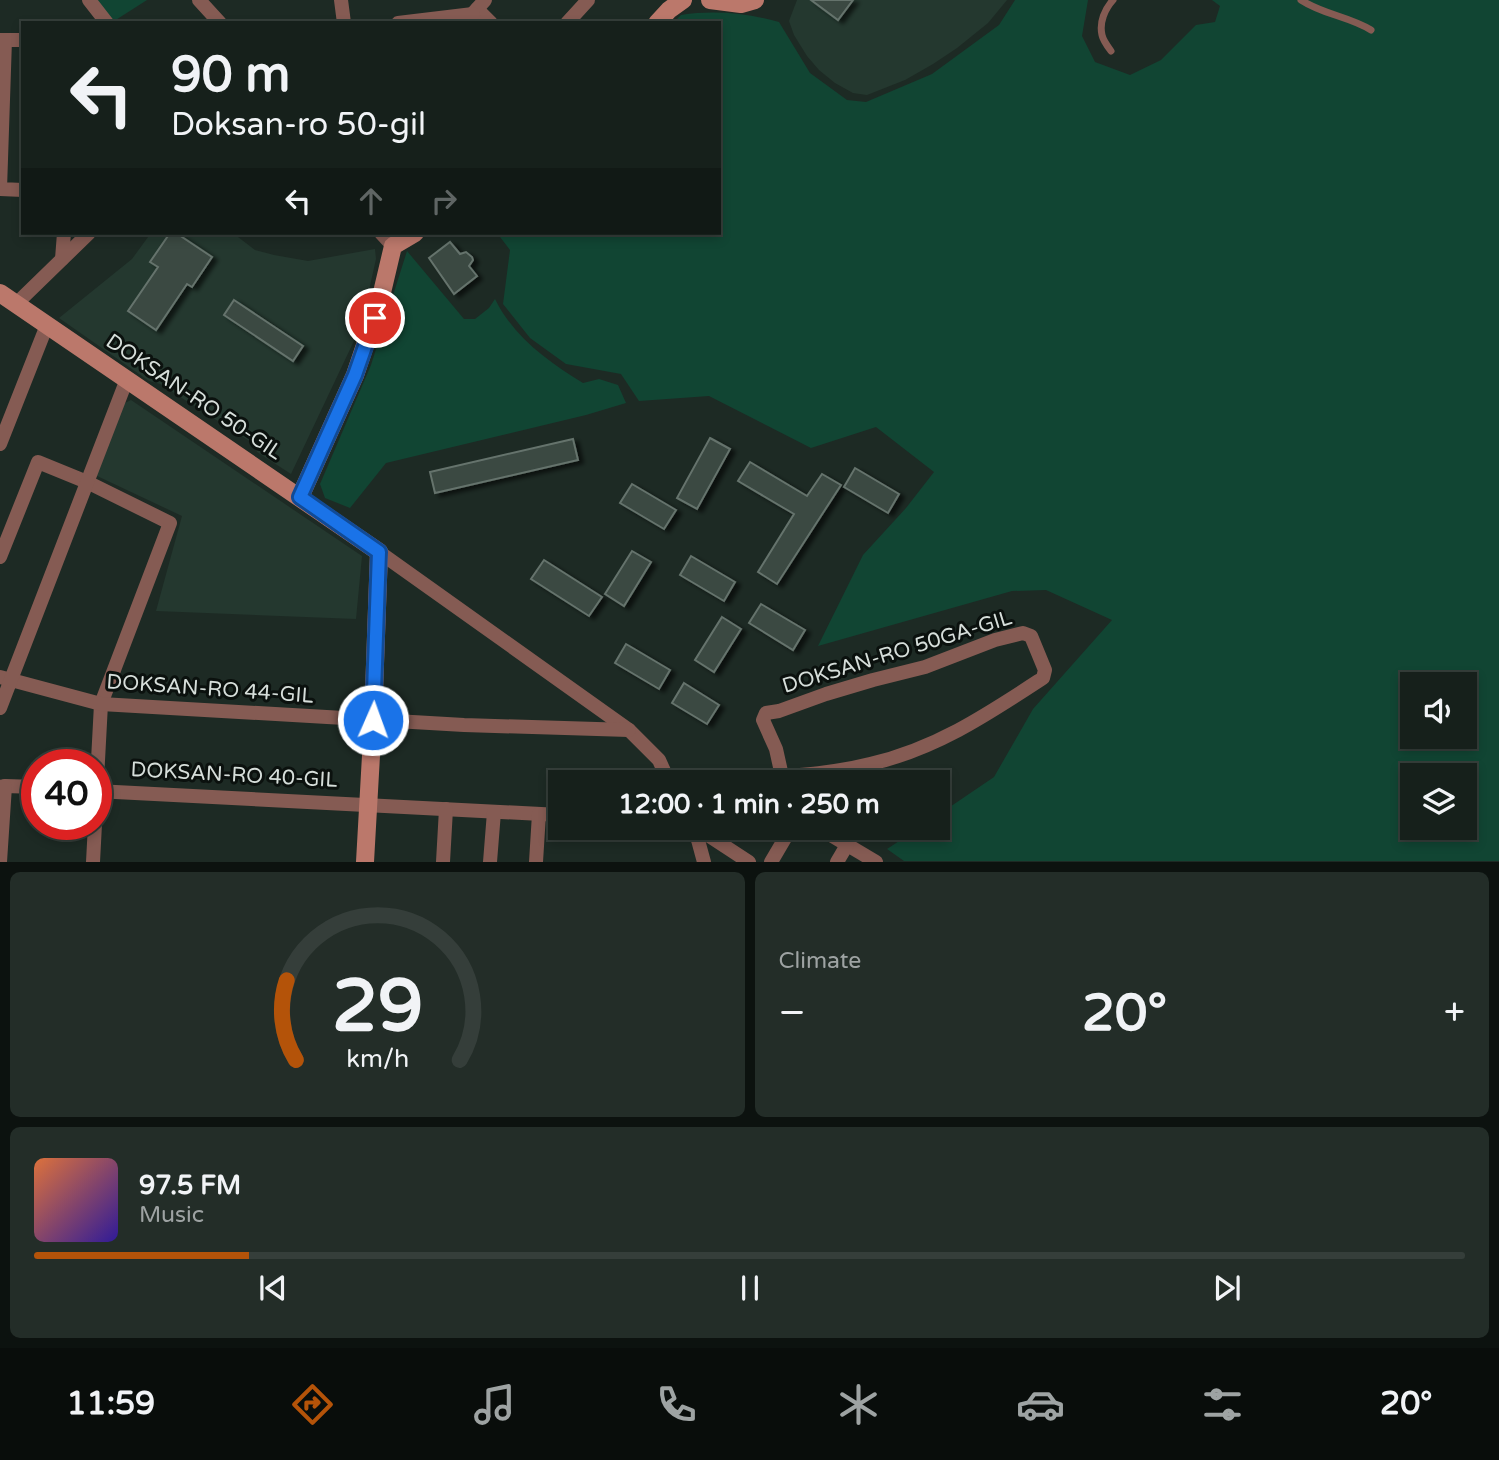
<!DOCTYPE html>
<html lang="en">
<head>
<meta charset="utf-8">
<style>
  :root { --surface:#16201b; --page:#232d28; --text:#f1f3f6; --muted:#9ea3a3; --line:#353e3a; --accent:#b45309 }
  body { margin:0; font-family:"Varela Round",sans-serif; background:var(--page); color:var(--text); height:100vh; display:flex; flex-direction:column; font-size:26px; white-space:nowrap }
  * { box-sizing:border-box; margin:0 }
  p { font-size:23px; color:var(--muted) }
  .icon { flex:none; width:38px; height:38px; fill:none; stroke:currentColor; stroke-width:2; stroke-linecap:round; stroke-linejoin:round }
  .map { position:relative; height:862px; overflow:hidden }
  .side { display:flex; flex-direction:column; gap:10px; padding:10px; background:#0c120f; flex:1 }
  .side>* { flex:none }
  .hud { position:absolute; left:21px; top:21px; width:700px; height:214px; border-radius:0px; box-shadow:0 4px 10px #0003,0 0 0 2px var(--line); background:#16201b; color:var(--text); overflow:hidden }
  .buttons { position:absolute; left:1400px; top:672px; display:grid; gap:14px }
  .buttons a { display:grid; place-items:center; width:77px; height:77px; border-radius:0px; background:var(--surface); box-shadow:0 4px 10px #0003,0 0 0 2px var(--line); font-size:35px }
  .speed { position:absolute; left:21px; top:749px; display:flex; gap:14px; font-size:35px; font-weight:700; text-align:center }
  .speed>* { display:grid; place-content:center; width:91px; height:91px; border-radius:50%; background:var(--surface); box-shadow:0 4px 10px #0003,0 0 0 2px var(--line); line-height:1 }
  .speed .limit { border:10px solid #d22; background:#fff; color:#111 }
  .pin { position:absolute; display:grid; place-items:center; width:60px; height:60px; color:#fff; margin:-30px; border:4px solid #fff; border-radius:50%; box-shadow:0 2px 7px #0007 }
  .me { position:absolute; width:77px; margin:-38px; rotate:2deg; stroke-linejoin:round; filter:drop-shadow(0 0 5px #0008) }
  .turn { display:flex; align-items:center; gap:24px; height:147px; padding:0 35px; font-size:32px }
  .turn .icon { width:91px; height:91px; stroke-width:2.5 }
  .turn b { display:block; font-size:49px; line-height:60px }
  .lanes { display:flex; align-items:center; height:66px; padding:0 35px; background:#0003; justify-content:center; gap:35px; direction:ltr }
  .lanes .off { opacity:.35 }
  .big { font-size:52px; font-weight:700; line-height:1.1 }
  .side .tile { flex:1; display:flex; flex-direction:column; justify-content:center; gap:10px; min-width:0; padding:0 24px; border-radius:10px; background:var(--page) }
  .side .dial { align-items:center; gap:0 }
  .dial svg { height:182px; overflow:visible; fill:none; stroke:var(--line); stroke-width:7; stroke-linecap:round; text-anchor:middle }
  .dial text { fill:var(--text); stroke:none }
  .song { display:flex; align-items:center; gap:21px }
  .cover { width:84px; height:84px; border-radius:10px; background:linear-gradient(135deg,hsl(20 70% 55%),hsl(250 70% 35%)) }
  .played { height:7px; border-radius:4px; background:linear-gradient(90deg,var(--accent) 15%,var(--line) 15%) }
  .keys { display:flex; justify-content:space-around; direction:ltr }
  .heat { display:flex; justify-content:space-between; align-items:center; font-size:38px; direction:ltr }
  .side .tiles { flex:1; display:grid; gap:10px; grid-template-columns:1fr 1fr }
  .tile:last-child { grid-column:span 2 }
  .trip { position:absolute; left:548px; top:770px; width:402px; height:70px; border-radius:0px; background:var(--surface); box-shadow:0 4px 10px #0003,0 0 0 2px var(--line); font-weight:700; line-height:70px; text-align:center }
  .menu { display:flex; height:112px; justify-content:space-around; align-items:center; background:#090d0b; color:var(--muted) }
  .menu .icon { width:49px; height:49px }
  .menu .selected { color:var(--accent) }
  .menu b { font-size:32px; color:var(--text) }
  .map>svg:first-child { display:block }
  .built { fill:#24382f }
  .green { fill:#114533; fill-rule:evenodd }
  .building { fill:#3a4842; stroke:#65736c; stroke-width:2; filter:url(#shadow) }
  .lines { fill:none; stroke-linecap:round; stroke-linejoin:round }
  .lane { stroke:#855b53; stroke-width:7 }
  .street { stroke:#855b53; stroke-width:14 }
  .secondary { stroke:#bb786b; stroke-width:18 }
  .route-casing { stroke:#114b97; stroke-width:18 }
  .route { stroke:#1a73e8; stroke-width:12 }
  .labels { text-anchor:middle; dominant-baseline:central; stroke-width:6; stroke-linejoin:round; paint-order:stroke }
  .street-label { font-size:21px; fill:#d6deda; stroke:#0b110e }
</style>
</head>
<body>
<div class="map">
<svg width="1499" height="862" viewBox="0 0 1499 862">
  <defs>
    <filter id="shadow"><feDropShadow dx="5" dy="3" stdDeviation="2" flood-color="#0009"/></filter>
  </defs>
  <rect width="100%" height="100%" fill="#1d2a24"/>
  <g class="built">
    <path d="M 797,0 L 1007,0 L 988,23 L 957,48 L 933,64 L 905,80 L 867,95 L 853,93 L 835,83 L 819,70 L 807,56 L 794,35 L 789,21 Z"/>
    <path d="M 151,233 L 235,233 L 238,237 L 255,250 L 274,255 L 308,261 L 375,249 L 376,259 L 361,326 L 291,474 L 257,452 L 254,444 L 160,384 L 149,381 L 59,318 L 132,259 Z"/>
    <path d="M 131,400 L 362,556 L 356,619 L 156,611 L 182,516 L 95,475 L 123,404 Z"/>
  </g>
  <g class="green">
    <path d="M 90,0 L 147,0 L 111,23 Z"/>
    <path d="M 1015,0 L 1088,0 L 1082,36 L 1095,62 L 1130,75 L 1161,60 L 1196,25 L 1215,22 L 1220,6 L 1212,0 L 1499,0 L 1499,861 L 904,861 L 887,849 L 919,828 L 938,828 L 938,815 L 994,777 L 1033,709 L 1112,620 L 1046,590 L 1012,591 L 818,646 L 863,555 L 906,508 L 934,472 L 876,427 L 811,448 L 709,396 L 639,401 L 621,374 L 566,364 L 530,338 L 503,304 L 510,250 L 497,233 L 719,233 L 719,23 L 673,23 L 681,15 C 714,10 747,13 779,22 L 810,73 L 847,100 L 866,102 L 932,74 L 999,25 ZM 1412,684 L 1465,684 L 1465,737 L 1412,737 ZM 1412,775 L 1465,775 L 1465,828 L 1412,828 Z"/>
    <path d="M 407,251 L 464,319 L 475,319 L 489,308 L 495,299 C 513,336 548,362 583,383 L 599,379 L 618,385 L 626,403 L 586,415 L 386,463 L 350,508 L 325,498 L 320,484 L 371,365 Z"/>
  </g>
  <g class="building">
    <path d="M 811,0 L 853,0 L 838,20 Z"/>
    <path d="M 170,233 L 176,233 L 212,257 L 192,287 L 187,284 L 156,330 L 128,311 L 158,267 L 150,262 Z"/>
    <path d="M 450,242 L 460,254 L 466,252 L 472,257 L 473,260 L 469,266 L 477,276 L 454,294 L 429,258 Z"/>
    <path d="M 234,300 L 303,346 L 293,361 L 224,315 Z"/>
    <path d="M 710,438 L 730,449 L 697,509 L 677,498 Z"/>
    <path d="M 573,439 L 578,460 L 435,493 L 430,472 Z"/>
    <path d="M 750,462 L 807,496 L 822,474 L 841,485 L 777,584 L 758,572 L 794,514 L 738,481 Z"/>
    <path d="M 855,468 L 899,494 L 888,513 L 844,487 Z"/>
    <path d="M 632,484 L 676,510 L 664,529 L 620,503 Z"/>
    <path d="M 632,551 L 651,562 L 624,606 L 605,594 Z"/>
    <path d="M 691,556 L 735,582 L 724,601 L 680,575 Z"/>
    <path d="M 544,560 L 602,597 L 589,616 L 531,579 Z"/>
    <path d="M 761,604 L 805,630 L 793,650 L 749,623 Z"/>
    <path d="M 722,617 L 741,629 L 714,672 L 695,660 Z"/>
    <path d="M 626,644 L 670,670 L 659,689 L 615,663 Z"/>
    <path d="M 684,683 L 719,705 L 707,724 L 672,703 Z"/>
  </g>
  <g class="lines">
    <g class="lane">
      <path d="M 1301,0 C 1324,15 1348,16 1371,30"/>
      <path d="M 1111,51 C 1108,47 1103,40 1102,35 C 1099,22 1105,9 1113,0"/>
    </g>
    <g class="street">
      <path d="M 89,0 L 107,23"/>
      <path d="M 199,0 L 220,23"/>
      <path d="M 341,0 L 344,23"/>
      <path d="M 477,9 L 491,23"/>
      <path d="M 467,20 L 485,0"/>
      <path d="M 398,23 L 473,14"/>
      <path d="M 567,23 L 588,0"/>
      <path d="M 0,40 L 23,40"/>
      <path d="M 5,40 L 0,189 L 23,190"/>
      <path d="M 381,233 L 393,246"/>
      <path d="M 62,259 L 64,233"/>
      <path d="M 16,304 L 89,233"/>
      <path d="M 0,444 L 47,325"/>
      <path d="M 379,552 L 629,730 L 659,760 L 669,782"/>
      <path d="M 0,557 L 38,462 L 87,482 L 170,523 L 101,704 L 96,798"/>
      <path d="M 0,677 L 101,704 L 464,725 L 629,730"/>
      <path d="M 0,708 L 127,379"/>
      <path d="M 667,778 L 687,782"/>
      <path d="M 714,782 C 766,776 819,777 870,764 C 936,749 988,714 1043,678 L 1045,670 L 1031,636 L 1023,633 L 995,640 L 925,667 L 873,680 L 826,694 L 779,711 L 766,713 L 763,720 L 776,749 L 782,776"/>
      <path d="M 0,787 L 5,786 L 37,787"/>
      <path d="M 96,791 L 560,815"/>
      <path d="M 691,828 L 698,840 L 704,862"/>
      <path d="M 697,828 L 749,862"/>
      <path d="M 819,828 L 876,862"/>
      <path d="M 0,862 L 5,786"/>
      <path d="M 93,862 L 95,824"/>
      <path d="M 443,862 L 446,809"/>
      <path d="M 490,862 L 494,812"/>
      <path d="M 536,862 L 539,814"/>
      <path d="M 771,862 L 791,828"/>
      <path d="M 837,862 L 847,845"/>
    </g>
    <g class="secondary">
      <path d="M 710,0 L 741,4 L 755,0"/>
      <path d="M 657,23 L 669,10 L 683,0"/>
      <path d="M 0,293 L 379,552 L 373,720 L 365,862"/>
      <path d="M 300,497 L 355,375 L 380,301 L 393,246 L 415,233"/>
    </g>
  </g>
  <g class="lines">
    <g class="route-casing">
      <path id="route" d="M 373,720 L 379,552 L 300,497 L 355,375 L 375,318"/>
    </g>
    <use href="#route" class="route"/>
  </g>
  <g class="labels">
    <g class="street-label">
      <text transform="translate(194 397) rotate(34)">DOKSAN-RO 50-GIL</text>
      <text transform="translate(897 652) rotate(-17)">DOKSAN-RO 50GA-GIL</text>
      <text transform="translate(210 689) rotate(4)">DOKSAN-RO 44-GIL</text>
      <text transform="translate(234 775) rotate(3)">DOKSAN-RO 40-GIL</text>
    </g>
  </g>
</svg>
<div class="buttons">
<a><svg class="icon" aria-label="sound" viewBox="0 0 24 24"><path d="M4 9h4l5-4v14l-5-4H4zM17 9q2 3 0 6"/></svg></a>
<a><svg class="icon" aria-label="layers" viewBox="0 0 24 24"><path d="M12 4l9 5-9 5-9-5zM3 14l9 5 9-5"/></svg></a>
</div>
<div class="speed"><div class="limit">40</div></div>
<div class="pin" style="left:375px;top:318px;background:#d93025"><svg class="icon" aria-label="arrive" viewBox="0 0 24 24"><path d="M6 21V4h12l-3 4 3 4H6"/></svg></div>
<svg class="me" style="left:373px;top:720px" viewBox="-20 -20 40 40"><circle r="17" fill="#1a73e8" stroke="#fff" stroke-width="3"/><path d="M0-11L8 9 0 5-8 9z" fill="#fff"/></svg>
<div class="trip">12:00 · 1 min · 250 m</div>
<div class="hud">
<div class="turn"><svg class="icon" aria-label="left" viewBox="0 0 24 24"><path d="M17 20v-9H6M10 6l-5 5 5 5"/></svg><div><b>90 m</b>Doksan-ro 50-gil</div></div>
<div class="lanes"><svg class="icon" aria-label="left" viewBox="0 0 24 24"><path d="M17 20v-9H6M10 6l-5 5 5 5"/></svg><svg class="icon off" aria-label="ahead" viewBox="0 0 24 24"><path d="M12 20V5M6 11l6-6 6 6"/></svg><svg class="icon off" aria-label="right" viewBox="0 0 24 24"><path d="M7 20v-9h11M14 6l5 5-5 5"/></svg></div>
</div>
</div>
<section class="side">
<div class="tiles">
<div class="tile dial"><svg viewBox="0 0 100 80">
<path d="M14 69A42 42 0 1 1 86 69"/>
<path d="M14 69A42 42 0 0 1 10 34" stroke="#b45309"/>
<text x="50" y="56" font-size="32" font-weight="700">29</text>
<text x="50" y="72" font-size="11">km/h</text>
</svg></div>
<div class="tile"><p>Climate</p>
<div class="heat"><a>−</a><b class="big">20°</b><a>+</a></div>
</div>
<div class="tile">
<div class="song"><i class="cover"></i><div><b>97.5 FM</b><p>Music</p></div></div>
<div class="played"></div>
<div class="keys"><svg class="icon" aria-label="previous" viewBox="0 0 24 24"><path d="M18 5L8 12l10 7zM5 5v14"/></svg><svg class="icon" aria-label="pause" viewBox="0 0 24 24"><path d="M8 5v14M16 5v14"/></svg><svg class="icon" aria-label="next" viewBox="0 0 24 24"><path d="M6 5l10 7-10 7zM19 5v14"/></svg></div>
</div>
</div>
</section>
<nav class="menu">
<b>11:59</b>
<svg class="icon selected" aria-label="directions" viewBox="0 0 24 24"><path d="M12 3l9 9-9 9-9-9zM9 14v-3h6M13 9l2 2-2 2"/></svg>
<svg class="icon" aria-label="music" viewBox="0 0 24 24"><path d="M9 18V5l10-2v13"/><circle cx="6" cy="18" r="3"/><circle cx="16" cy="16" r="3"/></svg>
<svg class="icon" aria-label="phone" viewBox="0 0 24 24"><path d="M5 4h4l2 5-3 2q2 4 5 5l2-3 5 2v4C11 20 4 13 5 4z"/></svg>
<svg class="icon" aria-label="climate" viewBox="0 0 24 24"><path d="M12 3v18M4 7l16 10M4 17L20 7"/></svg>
<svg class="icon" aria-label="car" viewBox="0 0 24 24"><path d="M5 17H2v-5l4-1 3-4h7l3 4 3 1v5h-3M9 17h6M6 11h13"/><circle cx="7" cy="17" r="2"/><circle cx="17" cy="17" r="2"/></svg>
<svg class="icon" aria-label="filters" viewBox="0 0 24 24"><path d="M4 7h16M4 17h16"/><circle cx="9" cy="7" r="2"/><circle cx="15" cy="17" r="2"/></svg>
<b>20°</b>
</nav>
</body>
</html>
